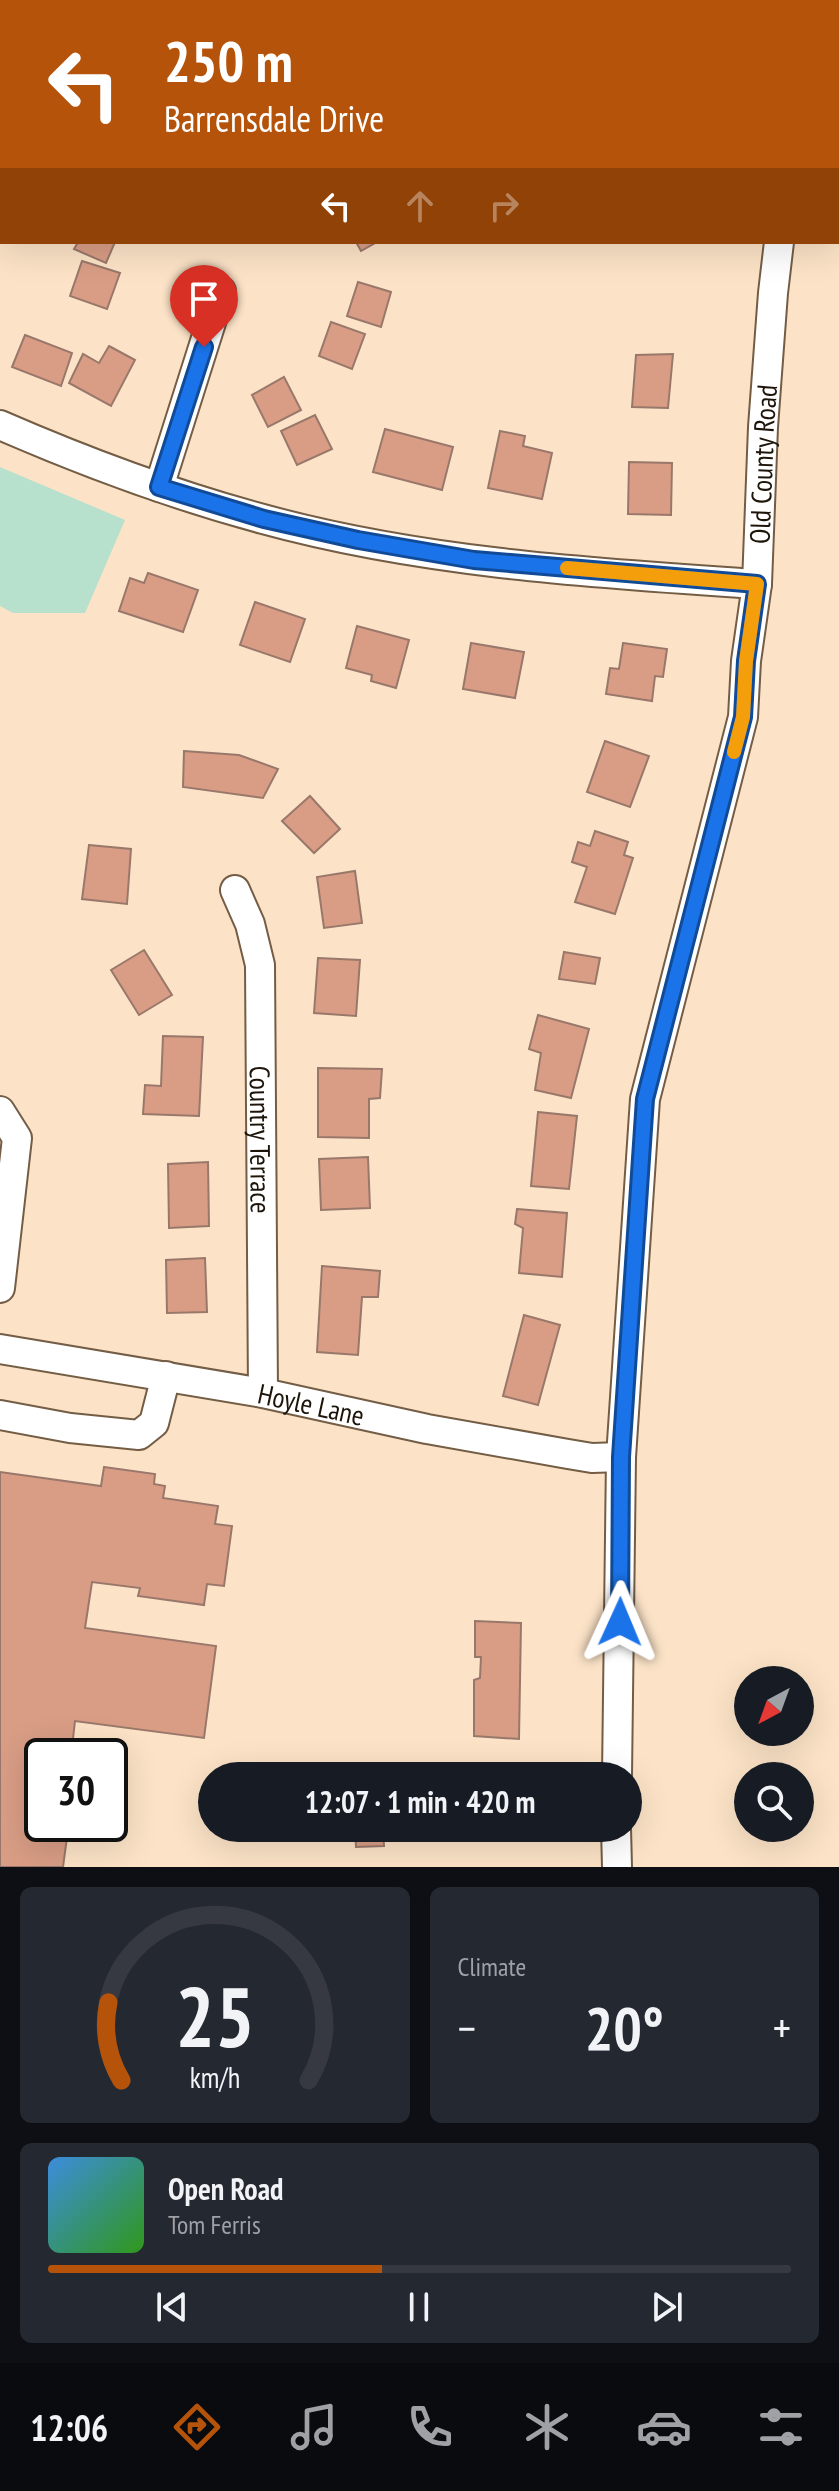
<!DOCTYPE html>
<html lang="en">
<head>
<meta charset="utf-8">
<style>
  :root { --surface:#171b24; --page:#242831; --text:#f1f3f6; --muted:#9ea1a6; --line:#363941; --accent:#b45309 }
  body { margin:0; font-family:"PT Sans Narrow",sans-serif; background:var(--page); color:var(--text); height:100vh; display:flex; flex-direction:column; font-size:30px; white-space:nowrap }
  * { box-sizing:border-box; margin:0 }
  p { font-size:26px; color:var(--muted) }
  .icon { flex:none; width:44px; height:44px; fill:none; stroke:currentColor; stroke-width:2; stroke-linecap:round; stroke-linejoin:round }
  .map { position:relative; height:1867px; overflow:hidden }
  .panel { display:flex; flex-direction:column; gap:20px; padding:20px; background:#0d0f14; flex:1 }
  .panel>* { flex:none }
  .hud { position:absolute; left:0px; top:0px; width:840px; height:244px; box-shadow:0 8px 32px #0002; background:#b45309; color:#fff; overflow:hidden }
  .needle { width:52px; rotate:221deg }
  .buttons { position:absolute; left:734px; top:1666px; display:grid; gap:16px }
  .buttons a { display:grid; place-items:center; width:80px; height:80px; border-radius:50%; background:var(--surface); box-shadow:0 8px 32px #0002; font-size:40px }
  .speed { position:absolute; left:24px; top:1738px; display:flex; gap:16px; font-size:40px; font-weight:700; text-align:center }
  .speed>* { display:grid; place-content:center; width:104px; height:104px; border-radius:50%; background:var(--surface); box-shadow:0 8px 32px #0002; line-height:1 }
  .speed .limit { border:4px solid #111; border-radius:12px; background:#fff; color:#111 }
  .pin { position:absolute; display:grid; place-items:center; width:68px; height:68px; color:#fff; margin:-82px -34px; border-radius:50% 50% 50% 0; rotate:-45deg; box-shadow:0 0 8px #0007 }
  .pin .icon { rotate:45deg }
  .me { position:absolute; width:88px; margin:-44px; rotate:1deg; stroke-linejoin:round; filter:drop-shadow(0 0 6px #0008) }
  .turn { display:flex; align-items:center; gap:28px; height:168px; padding:0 32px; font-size:36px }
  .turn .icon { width:104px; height:104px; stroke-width:2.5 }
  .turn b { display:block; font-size:56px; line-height:68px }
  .lanes { display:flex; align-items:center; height:76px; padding:0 32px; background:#0003; justify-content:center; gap:40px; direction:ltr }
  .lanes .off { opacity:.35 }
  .big { font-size:60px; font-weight:800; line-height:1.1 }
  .panel .widget { flex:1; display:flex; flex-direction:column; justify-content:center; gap:12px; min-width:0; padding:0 28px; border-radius:12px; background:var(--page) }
  .panel .dial { align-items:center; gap:0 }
  .dial svg { height:208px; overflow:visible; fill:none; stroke:var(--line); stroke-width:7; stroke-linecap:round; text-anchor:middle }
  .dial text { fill:var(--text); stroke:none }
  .song { display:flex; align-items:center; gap:24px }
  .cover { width:96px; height:96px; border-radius:12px; background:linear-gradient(135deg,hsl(210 70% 55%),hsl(110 70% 35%)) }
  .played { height:8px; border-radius:4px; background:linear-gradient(90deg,var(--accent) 45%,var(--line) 45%) }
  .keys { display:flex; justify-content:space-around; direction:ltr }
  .heat { display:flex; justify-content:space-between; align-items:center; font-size:44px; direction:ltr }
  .panel .tiles { flex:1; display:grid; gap:20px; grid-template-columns:1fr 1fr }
  .widget:last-child { grid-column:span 2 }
  .trip { position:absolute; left:198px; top:1762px; width:444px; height:80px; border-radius:40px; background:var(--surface); box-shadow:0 8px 32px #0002; font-weight:800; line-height:80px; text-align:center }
  .menu { display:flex; height:128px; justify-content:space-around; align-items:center; background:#090b0e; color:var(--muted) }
  .menu .icon { width:56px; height:56px }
  .menu .selected { color:var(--accent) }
  .menu b { font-size:36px; color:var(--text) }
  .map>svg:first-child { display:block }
  .green { fill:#b7e0cd }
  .building { fill:#d99d85; stroke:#99786b; stroke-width:2 }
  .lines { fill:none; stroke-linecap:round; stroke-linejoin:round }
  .minor-casing { stroke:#735d45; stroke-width:32 }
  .minor { stroke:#fff; stroke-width:28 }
  .route-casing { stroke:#114b97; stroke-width:20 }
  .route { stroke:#1a73e8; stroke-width:14 }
  .slow { stroke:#f59e0b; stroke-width:14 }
  .labels { text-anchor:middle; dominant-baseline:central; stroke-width:8; stroke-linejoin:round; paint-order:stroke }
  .street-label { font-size:28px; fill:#1d140a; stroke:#fdf3e8 }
</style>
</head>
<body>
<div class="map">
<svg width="839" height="1867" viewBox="0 0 839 1867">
  <rect width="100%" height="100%" fill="#fce3c7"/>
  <path class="green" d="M 0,467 L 125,520 L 85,613 L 13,613 L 0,606 Z"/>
  <g class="building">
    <rect x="580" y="0" width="102" height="2"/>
    <path d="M 78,242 L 115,242 L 106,263 L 74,249 Z"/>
    <path d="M 356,242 L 377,242 L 361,251 Z"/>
    <path d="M 82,261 L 120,273 L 107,309 L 70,296 Z"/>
    <path d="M 358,282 L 391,292 L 381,327 L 347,316 Z"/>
    <path d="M 331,322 L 365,334 L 352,369 L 319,356 Z"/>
    <path d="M 25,335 L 72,353 L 61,386 L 12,367 Z"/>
    <path d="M 109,346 L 135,360 L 111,406 L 69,383 L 83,354 L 99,363 Z"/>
    <path d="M 673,354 L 668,408 L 632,407 L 636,355 Z"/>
    <path d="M 284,377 L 301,410 L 268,427 L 252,395 Z"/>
    <path d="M 315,415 L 332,449 L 297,465 L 281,431 Z"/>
    <path d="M 385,429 L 453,447 L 442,490 L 373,472 Z"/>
    <path d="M 500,431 L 525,436 L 523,446 L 552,453 L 542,499 L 488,488 Z"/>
    <path d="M 629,462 L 672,463 L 671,515 L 628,514 Z"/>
    <path d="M 148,573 L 198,590 L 183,632 L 119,611 L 130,578 L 144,583 Z"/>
    <path d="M 255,602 L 305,619 L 290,662 L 240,645 Z"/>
    <path d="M 357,626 L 409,640 L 396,688 L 371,681 L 372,675 L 346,668 Z"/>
    <path d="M 471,643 L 524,652 L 515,698 L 463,689 Z"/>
    <path d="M 623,643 L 667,649 L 663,677 L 655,676 L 652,701 L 606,694 L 610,668 L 619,669 Z"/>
    <path d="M 605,741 L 649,756 L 630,807 L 587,792 Z"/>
    <path d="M 184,751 L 239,755 L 278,769 L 263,798 L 183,787 Z"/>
    <path d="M 310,796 L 340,829 L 314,853 L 282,821 Z"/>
    <path d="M 595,831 L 628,842 L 624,855 L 633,858 L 615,914 L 575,902 L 587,867 L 572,862 L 578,842 L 590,846 Z"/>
    <path d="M 89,845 L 131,849 L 127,904 L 82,899 Z"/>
    <path d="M 355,871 L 362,923 L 324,928 L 317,877 Z"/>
    <path d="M 144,950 L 172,995 L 139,1015 L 111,970 Z"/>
    <path d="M 564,952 L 600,958 L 595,984 L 559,979 Z"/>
    <path d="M 318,958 L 360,960 L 356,1016 L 314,1013 Z"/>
    <path d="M 538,1015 L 589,1029 L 571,1098 L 535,1090 L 541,1053 L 529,1049 Z"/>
    <path d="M 163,1036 L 203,1037 L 199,1116 L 143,1114 L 145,1085 L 161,1086 Z"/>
    <path d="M 318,1068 L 382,1069 L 380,1098 L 369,1099 L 369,1138 L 318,1137 Z"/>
    <path d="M 538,1112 L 577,1116 L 569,1189 L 531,1186 Z"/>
    <path d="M 368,1157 L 370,1208 L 321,1210 L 319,1159 Z"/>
    <path d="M 208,1162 L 209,1226 L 169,1228 L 168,1164 Z"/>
    <path d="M 517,1209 L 567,1213 L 562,1277 L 519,1273 L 523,1228 L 515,1224 Z"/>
    <path d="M 205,1258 L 207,1312 L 167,1313 L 166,1260 Z"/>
    <path d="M 322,1266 L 380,1271 L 378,1297 L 362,1297 L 358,1355 L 317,1352 Z"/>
    <path d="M 524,1315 L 560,1325 L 538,1405 L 503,1396 Z"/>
    <path d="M 104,1467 L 155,1474 L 154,1484 L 165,1486 L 163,1498 L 218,1506 L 215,1524 L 232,1526 L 224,1586 L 207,1584 L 204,1605 L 138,1596 L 140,1588 L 92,1582 L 85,1628 L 216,1646 L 204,1738 L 75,1721 L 71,1756 L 42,1756 L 42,1824 L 61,1824 L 61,1830 L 68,1830 L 63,1867 L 0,1867 L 0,1472 L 101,1486 Z"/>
    <path d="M 475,1621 L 521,1623 L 519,1739 L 474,1736 L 474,1680 L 480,1678 L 481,1657 L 475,1657 Z"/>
    <path d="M 355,1828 L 383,1828 L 384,1846 L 356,1847 Z"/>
    <path d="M 446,1828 L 490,1828 L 489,1832 L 446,1831 Z"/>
  </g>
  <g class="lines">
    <g class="minor-casing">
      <g id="minor">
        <path d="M 779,0 L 779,2"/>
        <path d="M 0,425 C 85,462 174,495 263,519 C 423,563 593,573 757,584"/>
        <path d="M 159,487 L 221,291"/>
        <path id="s1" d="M 235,890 L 250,924 L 260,965 L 263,1393"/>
        <path d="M 0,1111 L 17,1138 L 0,1288"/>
        <path id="s2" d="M 0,1349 L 263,1393 L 427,1429 L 568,1454 L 592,1458 L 621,1457"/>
        <path d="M 0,1415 L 70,1428 L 139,1435 L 154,1423 L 166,1376"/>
        <path id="s3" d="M 617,1776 L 621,1457 L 645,1099 L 743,717 L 746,661 L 757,584 L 763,427 L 773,293 L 779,242"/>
        <path d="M 616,1828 L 617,1867"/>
      </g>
    </g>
    <use href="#minor" class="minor"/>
  </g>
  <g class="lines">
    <g class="route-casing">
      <path id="route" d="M 204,347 L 159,487 L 264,519 L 358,540 L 474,560 L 757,584 L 746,661 L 743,717 L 645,1099 L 621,1457 L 620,1622"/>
    </g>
    <use href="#route" class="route"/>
    <path class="slow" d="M 567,568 L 757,584 L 746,661 L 743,717 L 734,752"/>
  </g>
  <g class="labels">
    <g class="street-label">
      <text stroke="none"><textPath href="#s3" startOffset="1326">Old County Road</textPath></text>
      <text stroke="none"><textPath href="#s1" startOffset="254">Country Terrace</textPath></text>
      <text stroke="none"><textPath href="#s2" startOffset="316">Hoyle Lane</textPath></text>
    </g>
  </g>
</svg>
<div class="buttons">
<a><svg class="needle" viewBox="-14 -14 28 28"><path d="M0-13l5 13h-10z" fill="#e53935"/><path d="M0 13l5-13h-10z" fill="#9ea1a6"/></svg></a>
<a><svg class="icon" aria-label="search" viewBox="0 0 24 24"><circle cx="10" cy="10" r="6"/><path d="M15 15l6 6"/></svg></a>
</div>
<div class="speed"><div class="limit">30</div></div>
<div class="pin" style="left:204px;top:347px;background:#d93025"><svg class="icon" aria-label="arrive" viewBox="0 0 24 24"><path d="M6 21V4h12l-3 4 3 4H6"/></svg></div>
<svg class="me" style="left:620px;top:1622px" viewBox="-20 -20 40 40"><path d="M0-17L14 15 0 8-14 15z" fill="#1a73e8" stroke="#fff" stroke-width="4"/></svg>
<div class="trip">12:07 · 1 min · 420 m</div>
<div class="hud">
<div class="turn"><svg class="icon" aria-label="left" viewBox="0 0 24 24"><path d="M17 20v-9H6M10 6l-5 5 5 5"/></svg><div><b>250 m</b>Barrensdale Drive</div></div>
<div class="lanes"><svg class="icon" aria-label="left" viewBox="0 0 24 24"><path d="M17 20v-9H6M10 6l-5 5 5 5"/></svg><svg class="icon off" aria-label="ahead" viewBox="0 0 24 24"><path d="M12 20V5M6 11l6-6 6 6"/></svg><svg class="icon off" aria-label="right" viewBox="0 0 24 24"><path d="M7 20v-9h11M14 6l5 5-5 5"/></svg></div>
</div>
</div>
<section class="panel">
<div class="tiles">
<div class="widget dial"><svg viewBox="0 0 100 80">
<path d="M14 69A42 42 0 1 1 86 69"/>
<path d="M14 69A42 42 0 0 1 9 39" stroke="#b45309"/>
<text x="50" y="56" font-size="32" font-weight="700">25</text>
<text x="50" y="72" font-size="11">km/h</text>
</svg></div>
<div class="widget"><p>Climate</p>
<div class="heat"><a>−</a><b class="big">20°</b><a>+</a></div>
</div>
<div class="widget">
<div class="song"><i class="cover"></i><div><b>Open Road</b><p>Tom Ferris</p></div></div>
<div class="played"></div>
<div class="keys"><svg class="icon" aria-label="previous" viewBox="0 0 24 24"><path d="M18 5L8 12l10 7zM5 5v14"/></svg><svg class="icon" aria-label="pause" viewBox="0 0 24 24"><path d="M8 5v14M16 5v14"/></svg><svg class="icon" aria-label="next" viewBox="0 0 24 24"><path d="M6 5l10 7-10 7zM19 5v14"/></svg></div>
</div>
</div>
</section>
<nav class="menu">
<b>12:06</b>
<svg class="icon selected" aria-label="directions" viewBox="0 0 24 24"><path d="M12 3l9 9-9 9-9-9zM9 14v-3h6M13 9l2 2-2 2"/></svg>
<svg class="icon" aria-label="music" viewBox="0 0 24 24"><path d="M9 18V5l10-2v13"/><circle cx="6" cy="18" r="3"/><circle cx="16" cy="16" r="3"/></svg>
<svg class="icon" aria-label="phone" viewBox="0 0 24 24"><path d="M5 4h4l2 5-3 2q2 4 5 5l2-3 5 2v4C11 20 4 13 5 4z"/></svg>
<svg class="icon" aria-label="climate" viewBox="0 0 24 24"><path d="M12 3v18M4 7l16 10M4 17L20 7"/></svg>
<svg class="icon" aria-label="car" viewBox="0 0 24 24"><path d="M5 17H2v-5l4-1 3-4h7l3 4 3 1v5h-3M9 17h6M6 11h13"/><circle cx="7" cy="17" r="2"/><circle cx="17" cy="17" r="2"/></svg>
<svg class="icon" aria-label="filters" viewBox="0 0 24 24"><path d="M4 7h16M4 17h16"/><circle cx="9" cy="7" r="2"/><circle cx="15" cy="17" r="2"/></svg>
</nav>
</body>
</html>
